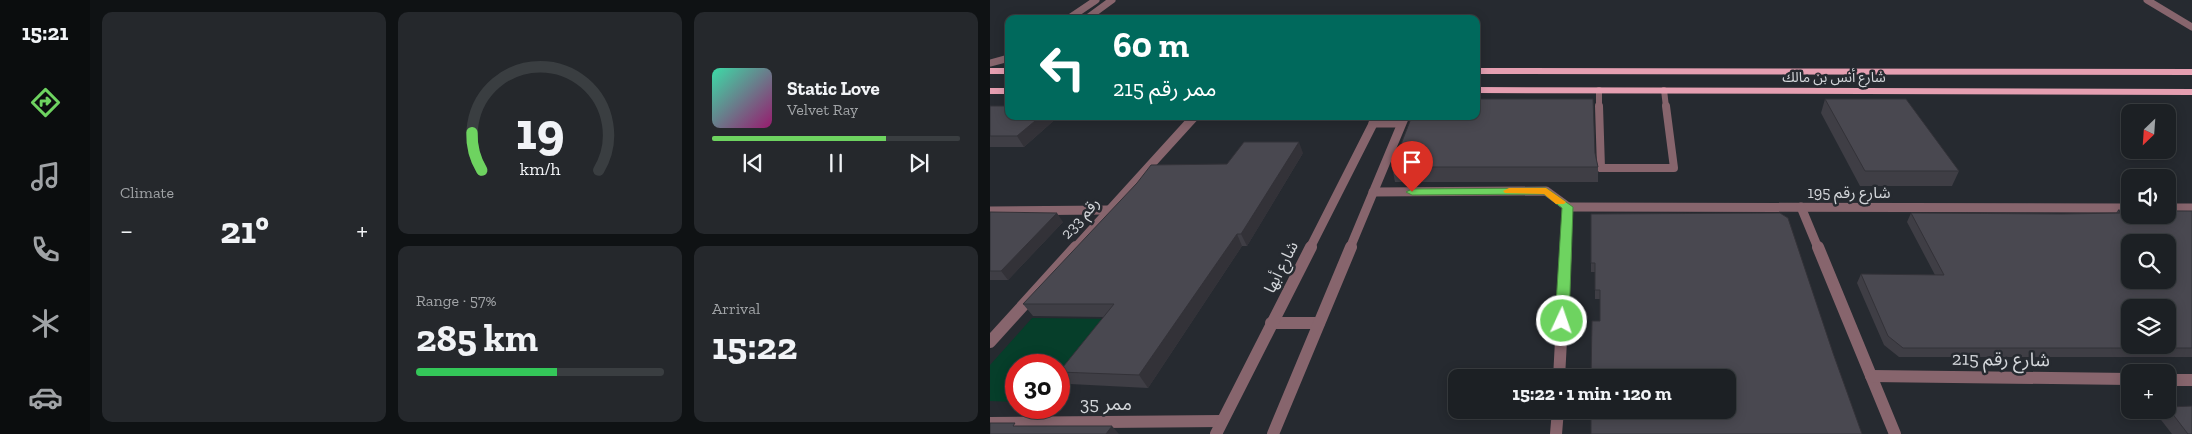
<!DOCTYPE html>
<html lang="en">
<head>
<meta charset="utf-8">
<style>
  :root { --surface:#1c2024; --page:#25282c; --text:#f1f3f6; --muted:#a0a3a6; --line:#3a3e41; --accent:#6ed360 }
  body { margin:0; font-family:"Zilla Slab","Noto Sans Arabic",serif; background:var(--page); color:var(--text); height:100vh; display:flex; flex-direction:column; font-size:19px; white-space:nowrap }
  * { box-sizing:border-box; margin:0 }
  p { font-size:16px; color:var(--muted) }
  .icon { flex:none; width:28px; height:28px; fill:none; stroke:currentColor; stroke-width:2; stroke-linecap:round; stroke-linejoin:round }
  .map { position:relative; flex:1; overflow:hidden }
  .panel { display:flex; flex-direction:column; gap:12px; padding:12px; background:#0f1214; width:900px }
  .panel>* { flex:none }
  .banner { position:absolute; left:15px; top:15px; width:475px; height:105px; border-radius:10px; box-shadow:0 2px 12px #0003,0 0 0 1px var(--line); background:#00695c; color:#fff; overflow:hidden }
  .needle { width:32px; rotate:205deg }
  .buttons { position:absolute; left:1131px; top:104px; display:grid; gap:10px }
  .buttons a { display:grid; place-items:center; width:55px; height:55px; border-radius:10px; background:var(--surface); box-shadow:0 2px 12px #0003,0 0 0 1px var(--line); font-size:25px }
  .speed { position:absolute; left:15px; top:354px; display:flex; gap:10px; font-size:25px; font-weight:700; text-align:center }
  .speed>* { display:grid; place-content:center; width:65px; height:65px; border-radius:50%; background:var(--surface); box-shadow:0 2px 12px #0003,0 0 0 1px var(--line); line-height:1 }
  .speed .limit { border:8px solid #d22; background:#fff; color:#111 }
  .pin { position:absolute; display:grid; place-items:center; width:42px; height:42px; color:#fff; margin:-51px -21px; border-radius:50% 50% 50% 0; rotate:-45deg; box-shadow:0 0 5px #0007 }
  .pin .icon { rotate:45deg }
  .me { position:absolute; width:55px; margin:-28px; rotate:3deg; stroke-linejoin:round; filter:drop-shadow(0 0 4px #0008) }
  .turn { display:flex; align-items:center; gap:18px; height:105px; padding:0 25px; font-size:22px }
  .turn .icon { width:65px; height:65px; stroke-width:2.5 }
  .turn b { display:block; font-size:35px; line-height:42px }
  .big { font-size:38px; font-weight:700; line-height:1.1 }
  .panel .widget { flex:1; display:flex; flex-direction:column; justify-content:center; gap:8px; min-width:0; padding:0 18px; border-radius:10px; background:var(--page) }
  .panel .dial { align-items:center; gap:0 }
  .dial svg { height:130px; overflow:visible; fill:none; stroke:var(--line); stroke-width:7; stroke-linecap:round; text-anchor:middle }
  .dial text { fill:var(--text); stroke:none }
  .song { display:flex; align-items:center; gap:15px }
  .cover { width:60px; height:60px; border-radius:8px; background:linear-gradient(135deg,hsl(160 70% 55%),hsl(320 70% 35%)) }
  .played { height:5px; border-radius:2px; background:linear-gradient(90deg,var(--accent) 70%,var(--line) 70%) }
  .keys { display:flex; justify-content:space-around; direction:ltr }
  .heat { display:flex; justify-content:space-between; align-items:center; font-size:28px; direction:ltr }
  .charge { height:8px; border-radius:4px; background:linear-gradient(90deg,#34c759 57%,var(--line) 0) }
  .panel .tiles { flex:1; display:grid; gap:12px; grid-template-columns:repeat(3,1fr) }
  .widget:first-child { grid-row:span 2 }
  .trip { position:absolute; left:458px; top:369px; width:288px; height:50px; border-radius:10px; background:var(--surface); box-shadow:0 2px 12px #0003,0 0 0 1px var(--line); font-weight:700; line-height:50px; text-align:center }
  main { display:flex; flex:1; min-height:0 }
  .menu { display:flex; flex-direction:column; width:90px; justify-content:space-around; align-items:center; background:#0b0d0e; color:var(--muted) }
  .menu .icon { width:35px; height:35px }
  .menu .selected { color:var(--accent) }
  .menu b { font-size:22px; color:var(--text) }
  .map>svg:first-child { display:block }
  .green { fill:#063e2a }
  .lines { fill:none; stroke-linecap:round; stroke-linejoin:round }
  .service-far1 { stroke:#87656d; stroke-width:6 }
  .service { stroke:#87656d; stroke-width:8 }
  .minor-far2 { stroke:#87656d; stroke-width:7 }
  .minor-far1 { stroke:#87656d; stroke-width:9 }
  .minor { stroke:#87656d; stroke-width:12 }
  .tertiary-far2 { stroke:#87656d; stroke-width:7 }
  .tertiary-far1 { stroke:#87656d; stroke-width:9 }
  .tertiary { stroke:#87656d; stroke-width:12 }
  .primary { fill:#e59fb1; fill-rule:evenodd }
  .wall { fill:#3f3e45 }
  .shaded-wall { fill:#333238 }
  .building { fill:#494850; stroke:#333238; fill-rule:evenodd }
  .route { fill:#6ed360; stroke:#48893e }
  .slow { fill:#f59e0b }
  .labels { text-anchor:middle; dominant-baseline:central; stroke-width:5; stroke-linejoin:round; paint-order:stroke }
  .far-street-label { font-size:14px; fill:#d3d6da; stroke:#262a30 }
  .street-label { font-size:16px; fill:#d3d6da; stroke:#262a30 }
  .near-street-label { font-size:19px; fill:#d3d6da; stroke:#262a30 }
</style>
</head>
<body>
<main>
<nav class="menu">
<b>15:21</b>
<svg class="icon selected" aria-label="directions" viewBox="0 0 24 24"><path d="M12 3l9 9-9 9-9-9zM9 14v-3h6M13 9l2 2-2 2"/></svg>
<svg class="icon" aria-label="music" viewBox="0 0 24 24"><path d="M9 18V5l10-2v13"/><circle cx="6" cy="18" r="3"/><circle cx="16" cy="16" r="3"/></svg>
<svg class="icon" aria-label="phone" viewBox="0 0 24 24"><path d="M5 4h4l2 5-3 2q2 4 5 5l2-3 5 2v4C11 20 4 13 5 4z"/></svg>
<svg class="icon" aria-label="climate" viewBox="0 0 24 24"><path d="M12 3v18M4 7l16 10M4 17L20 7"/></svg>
<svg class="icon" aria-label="car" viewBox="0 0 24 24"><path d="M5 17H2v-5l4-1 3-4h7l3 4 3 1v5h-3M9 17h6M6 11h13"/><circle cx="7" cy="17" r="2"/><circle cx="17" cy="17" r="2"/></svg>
</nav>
<section class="panel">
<div class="tiles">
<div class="widget"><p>Climate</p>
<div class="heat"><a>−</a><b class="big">21°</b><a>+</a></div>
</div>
<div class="widget dial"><svg viewBox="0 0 100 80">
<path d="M14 69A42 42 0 1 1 86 69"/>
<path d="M14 69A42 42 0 0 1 8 46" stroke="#6ed360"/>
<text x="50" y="56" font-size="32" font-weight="700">19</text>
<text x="50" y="72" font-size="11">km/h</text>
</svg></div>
<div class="widget">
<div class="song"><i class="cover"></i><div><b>Static Love</b><p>Velvet Ray</p></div></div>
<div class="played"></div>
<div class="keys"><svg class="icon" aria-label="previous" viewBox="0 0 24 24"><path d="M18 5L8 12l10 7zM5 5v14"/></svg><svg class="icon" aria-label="pause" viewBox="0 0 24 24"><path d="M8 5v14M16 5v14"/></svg><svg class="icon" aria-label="next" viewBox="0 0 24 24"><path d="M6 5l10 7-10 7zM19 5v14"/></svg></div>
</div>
<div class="widget"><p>Range · 57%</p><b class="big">285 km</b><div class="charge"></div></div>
<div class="widget"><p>Arrival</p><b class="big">15:22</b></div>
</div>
</section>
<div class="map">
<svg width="1202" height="434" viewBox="0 0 1202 434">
  <rect width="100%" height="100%" fill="#262a30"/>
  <path class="green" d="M 42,318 L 129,319 L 69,400 L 69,365 L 26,365 L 26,402 L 0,401 L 0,365 Z"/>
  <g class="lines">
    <g class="service-far1">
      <path d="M 609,90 L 609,107"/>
      <path d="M 674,90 L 676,107"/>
    </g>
    <path class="service" d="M 609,106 L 611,168 L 684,168 L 676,106"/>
    <path class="minor-far2" d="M 1157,0 L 1202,27"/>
    <g class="minor-far1">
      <path d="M 383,192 L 556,191 L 578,207"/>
      <path d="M 578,207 L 1140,208"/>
      <path d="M 811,207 L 828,248"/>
      <path d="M 1178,208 L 1202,208"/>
      <path d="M 0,211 L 118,210"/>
      <path d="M 85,248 L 205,116"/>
      <path d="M 576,248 L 578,207"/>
    </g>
    <g class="minor">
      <path d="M 828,247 L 905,434"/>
      <path d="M 0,342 L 86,247"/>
      <path d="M 881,376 L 1140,379"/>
      <path d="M 569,378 L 576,247"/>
      <path d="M 1178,380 L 1202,380"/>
      <path d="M 0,423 L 232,421"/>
      <path d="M 566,434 L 568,410"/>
    </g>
    <g class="tertiary-far2">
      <path d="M 78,19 L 106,0"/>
      <path d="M 96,19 L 122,0"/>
      <path d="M 0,63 L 19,58"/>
    </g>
    <g class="tertiary-far1">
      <path d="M 383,123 L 411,123"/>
      <path d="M 320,248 L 387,116"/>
      <path d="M 360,248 L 415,116"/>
    </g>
    <g class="tertiary">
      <path d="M 281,323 L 329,323"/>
      <path d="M 226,434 L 321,247"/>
      <path d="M 283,434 L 361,247"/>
    </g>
    <g class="primary">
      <rect x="0" y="68" width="19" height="6"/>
      <path d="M 486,68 L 1202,69 L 1202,75 L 486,74 Z"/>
      <path d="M 486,87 L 1202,89 L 1202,95 L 486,93 Z"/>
      <rect x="0" y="88" width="19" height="6"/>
    </g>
  </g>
  <g class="wall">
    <path d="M 835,99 L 969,171 L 962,186 L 870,186 L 831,113 Z"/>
    <path d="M 0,106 L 19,116 L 69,116 L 34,147 L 0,147 Z"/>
    <path d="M 313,153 L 257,246 L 252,246 L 158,388 L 80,384 L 69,372 L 114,317 L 43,316 L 33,304 Z"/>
    <path d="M 605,153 L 608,167 L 608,182 L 405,182 L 402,167 Z"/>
    <path d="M 1128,210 L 1202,211 L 1202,357 L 909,357 L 894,345 L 867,283 L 871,274 L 945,275 L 917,222 L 921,213 L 1073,214 L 1126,213 Z"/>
    <path d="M 0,212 L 73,222 L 18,280 L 0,280 Z"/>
    <path d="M 790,213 L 610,321 L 610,299 L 605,299 L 605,272 L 601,272 L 601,214 Z"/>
    <path d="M 1178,407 L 1202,434 L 1182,434 L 1168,416 L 1173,410 L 1178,410 Z"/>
  </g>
  <g class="shaded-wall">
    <path d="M 51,116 L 69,116 L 34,147 L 27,136 Z"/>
    <path d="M 309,142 L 313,153 L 257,246 L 251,234 Z"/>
    <path d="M 67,213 L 73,222 L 18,280 L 11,271 Z"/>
    <path d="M 247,234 L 252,246 L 158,388 L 149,375 Z"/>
    <path d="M 122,426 L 129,434 L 116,434 Z"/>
  </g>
  <g class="building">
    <path d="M 486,99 L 603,99 L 605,153 L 608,167 L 402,167 L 422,116 L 486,116 Z"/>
    <path d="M 835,99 L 916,99 L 969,171 L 875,171 Z"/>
    <path d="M 0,106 L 19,106 L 19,116 L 51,116 L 27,136 L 0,136 Z"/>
    <path d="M 254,142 L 309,142 L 251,234 L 247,234 L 149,375 L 69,372 L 124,304 L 33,304 L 147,183 L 161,165 L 237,164 Z"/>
    <path d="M 1128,210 L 1140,211 L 1140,215 L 1178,215 L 1178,211 L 1202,211 L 1202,348 L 913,348 L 898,336 L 871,274 L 954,275 L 921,213 L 1073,214 L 1131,213 ZM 1140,242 L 1178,242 L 1178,280 L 1140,280 ZM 1140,308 L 1178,308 L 1178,345 L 1140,345 Z"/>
    <path d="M 0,212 L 67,213 L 11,271 L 0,271 Z"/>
    <path d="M 790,213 L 798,218 L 843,353 L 872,434 L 601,434 L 601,410 L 736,410 L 736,378 L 601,378 L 602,321 L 610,321 L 610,290 L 605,290 L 605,263 L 601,263 L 601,214 Z"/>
    <path d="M 1202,406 L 1202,434 L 1198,434 L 1178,408 L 1178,407 Z"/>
    <path d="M 0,423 L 25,423 L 23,426 L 122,426 L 116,434 L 0,434 Z"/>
  </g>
  <path class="route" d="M 556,188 L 583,207 L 579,321 L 572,326 L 565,321 L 572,208 L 554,194 L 422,195 L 416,192 L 422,189 Z"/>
  <path class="slow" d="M 519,188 L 556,188 L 576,202 L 574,204 L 566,204 L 554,194 L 515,193 L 513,191 Z"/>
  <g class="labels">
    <g class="far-street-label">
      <text x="844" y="77">شارع أنس بن مالك</text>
    </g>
    <g class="street-label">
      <text x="859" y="192">شارع رقم 195</text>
      <text transform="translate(90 218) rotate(-48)">رقم 233</text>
      <text transform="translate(291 267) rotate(-63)">شارع أبها</text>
    </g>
    <g class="near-street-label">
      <text transform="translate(1011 359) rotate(1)">شارع رقم 215</text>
      <text x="116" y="403">ممر 35</text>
    </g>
  </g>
</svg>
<div class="buttons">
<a><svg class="needle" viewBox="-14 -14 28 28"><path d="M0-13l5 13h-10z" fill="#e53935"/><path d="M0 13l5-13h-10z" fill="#a0a3a6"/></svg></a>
<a><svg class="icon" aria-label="sound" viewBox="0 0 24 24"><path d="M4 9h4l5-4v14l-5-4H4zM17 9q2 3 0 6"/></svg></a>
<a><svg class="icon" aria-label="search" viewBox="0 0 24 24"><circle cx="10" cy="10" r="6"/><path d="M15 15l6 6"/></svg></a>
<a><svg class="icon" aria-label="layers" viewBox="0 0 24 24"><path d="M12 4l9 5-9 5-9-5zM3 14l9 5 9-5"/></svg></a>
<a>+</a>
</div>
<div class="speed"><div class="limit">30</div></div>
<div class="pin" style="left:422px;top:192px;background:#d93025"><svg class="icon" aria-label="arrive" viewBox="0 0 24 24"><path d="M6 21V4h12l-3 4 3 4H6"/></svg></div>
<svg class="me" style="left:572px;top:321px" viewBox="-20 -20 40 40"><circle r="17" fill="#6ed360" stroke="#fff" stroke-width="3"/><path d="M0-11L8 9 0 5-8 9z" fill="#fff"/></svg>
<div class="trip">15:22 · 1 min · 120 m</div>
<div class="banner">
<div class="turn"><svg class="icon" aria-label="left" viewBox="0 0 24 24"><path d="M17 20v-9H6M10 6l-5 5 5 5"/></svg><div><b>60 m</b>ممر رقم 215</div></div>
</div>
</div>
</main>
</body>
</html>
